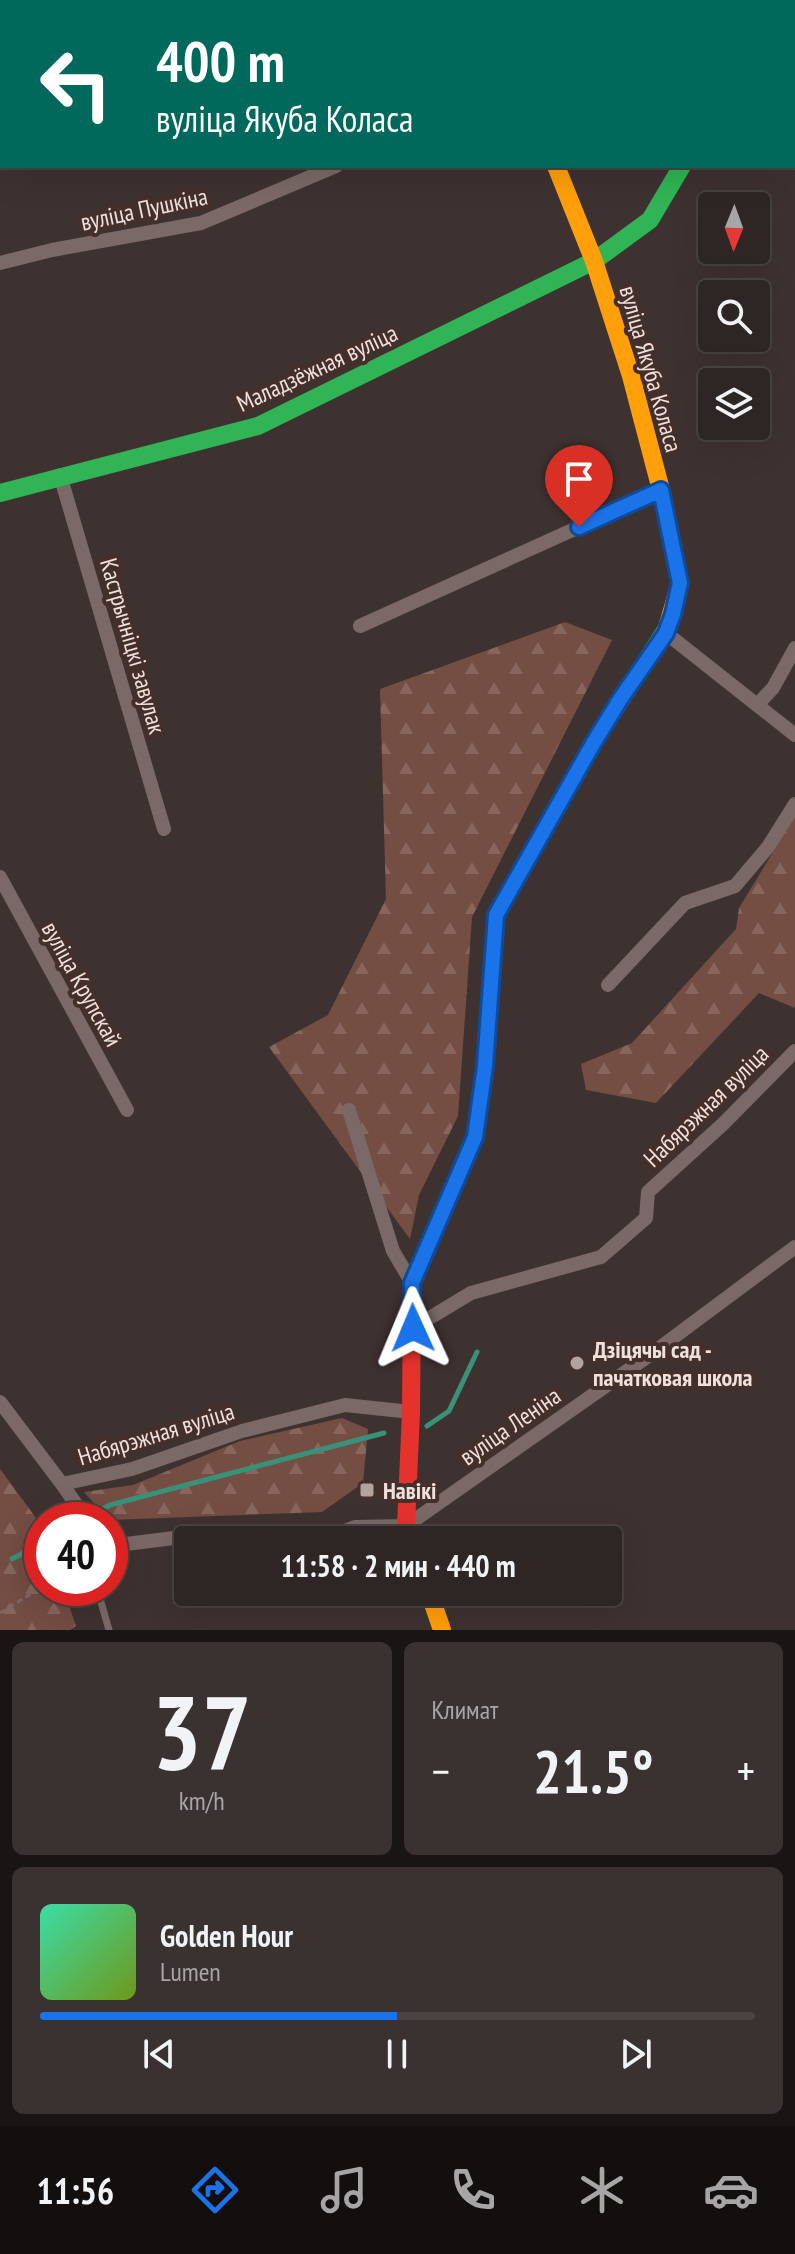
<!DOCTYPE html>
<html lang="ru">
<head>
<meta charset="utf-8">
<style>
  :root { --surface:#2e2624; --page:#3a3231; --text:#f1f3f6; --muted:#a7a5a6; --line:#494341; --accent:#1a73e8 }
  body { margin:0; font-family:"PT Sans Narrow",sans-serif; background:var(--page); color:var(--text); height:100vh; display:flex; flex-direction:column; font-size:30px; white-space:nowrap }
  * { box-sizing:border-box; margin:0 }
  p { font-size:26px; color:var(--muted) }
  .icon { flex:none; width:44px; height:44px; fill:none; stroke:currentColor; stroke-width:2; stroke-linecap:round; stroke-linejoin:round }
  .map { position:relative; height:1630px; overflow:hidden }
  .drawer { display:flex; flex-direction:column; gap:12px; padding:12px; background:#191514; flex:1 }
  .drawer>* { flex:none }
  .guide { position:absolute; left:0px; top:0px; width:796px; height:168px; box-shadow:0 8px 32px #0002,0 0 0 2px var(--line); background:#00695c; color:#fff; overflow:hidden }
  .needle { width:52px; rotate:181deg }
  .buttons { position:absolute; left:698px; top:192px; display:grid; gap:16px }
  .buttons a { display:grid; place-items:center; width:72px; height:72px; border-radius:8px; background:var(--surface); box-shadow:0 8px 32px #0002,0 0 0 2px var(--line); font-size:40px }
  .speed { position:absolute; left:24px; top:1502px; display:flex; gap:16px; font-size:40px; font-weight:700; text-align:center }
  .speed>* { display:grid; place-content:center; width:104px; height:104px; border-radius:50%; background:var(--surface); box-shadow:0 8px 32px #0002,0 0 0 2px var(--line); line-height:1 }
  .speed .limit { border:12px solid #d22; background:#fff; color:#111 }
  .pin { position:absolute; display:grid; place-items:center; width:68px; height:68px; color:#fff; margin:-82px -34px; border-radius:50% 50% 50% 0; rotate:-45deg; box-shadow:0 0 8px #0007 }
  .pin .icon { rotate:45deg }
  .me { position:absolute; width:88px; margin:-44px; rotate:359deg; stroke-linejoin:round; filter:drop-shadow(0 0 6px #0008) }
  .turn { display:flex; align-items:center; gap:28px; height:168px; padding:0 24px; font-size:36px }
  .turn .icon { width:104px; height:104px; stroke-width:2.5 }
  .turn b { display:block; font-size:56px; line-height:68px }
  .big { font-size:60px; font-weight:700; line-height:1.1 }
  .drawer .card { flex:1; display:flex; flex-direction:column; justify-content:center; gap:12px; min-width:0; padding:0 28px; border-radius:12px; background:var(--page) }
  .drawer .dial { align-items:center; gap:0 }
  .dial b { font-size:104px; line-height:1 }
  .song { display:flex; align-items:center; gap:24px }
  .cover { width:96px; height:96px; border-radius:12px; background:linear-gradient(135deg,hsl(160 70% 55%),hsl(80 70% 35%)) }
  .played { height:8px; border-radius:4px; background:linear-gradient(90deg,var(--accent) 50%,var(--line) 50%) }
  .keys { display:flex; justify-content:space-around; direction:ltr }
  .heat { display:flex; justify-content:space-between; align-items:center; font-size:44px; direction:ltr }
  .drawer .tiles { flex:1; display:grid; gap:12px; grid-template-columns:1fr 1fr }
  .card:last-child { grid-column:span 2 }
  .trip { position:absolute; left:174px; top:1526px; width:448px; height:80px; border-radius:8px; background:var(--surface); box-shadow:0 8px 32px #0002,0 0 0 2px var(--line); font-weight:700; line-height:80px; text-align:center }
  .menu { display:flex; height:128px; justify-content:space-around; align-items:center; background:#120f0e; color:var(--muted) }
  .menu .icon { width:56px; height:56px }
  .menu .active { color:var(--accent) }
  .menu b { font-size:36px; color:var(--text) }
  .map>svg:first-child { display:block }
  .forest { fill:url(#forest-firs) }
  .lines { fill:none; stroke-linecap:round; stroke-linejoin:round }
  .stream { stroke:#399277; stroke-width:5 }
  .path { stroke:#776967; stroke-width:3; stroke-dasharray:6 4; stroke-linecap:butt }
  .lane { stroke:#7a6966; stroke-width:7 }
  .street { stroke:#7a6966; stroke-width:14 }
  .fast { stroke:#30b455; stroke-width:18 }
  .slow { stroke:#ff9f0a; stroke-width:18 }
  .jam { stroke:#e5322d; stroke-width:18 }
  .route-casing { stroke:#114b97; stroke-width:20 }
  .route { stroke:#1a73e8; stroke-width:14 }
  .poi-dot { fill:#b1a4a0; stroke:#442f2a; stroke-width:3 }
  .labels { text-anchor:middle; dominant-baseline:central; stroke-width:8; stroke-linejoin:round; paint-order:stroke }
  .street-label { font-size:24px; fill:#efe1dd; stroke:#442f2a }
  .poi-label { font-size:24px; font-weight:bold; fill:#efe1dd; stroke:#442f2a; text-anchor:start }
</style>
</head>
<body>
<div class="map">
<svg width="795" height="1630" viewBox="0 0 795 1630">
  <defs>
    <pattern id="forest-firs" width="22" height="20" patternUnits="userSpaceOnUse" patternTransform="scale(2)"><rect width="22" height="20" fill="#744d43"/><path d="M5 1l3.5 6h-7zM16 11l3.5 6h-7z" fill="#88665e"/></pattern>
  </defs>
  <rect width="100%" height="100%" fill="#3e3230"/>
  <g class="forest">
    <path d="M 565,622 L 612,640 L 472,917 L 458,1116 L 419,1195 L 410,1239 L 269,1047 L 328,1015 L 386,899 L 380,689 Z"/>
    <path d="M 795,816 L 795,1008 L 759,993 L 656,1103 L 586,1090 L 581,1064 L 632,1043 L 736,929 L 739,908 Z"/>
    <path d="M 342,1418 L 368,1429 L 363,1483 L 322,1512 L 109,1520 L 84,1492 L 133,1485 L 240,1441 Z"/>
    <path d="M 0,1469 L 42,1526 L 42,1588 L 63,1588 L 76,1626 L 70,1630 L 0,1630 Z"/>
  </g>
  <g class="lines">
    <g class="stream">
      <path d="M 427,1426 L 449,1411 L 477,1352"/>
      <path d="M 89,1517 L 110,1505 L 384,1433"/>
      <path d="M 12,1559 L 42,1543"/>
    </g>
    <path class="path" d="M 0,1613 L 42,1587"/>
    <path class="lane" d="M 97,1588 L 109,1630"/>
    <g class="street">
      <path d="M 719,2 L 719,0"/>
      <path d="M 0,263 L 52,250 L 201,223 L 336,166"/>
      <path d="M 60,475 L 164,829"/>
      <path d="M 360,626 L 661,490"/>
      <path d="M 666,633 L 795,735"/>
      <path d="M 758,704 L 773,688 L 795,648"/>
      <path d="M 0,877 L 127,1110"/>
      <path d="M 608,985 L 685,903 L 735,886 L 768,847 L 795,804"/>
      <path d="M 349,1110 L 393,1251 L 412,1283"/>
      <path d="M 413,1328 L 471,1293 L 601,1257 L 646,1218 L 648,1192 L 723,1124 L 795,1051"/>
      <path d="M 0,1402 L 62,1484 L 132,1469 L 242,1431 L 345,1405 L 411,1412"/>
      <path d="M 62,1484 L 87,1520"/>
      <path d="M 321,1540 L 355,1527 L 406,1526 L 654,1352 L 795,1247"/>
      <path d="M 110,1546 L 198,1535 L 210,1540"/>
    </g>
    <g class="fast">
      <path d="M 0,493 L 258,426 L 594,261 L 650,220 L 682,166"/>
      <path d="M 478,1113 L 485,1066 L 496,915 L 594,742 L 667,628"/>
    </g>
    <g class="slow">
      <path d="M 479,0 L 480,2"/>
      <path d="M 556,166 L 594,261 L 631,376 L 661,490 L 680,583 L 667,628"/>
      <path d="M 429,1592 L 442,1630"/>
    </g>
    <path class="jam" d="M 411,1540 L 406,1526 L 411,1412 L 412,1283 L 475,1137 L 478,1113"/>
  </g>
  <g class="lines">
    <g class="route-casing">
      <path id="route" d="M 413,1328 L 412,1283 L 475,1137 L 485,1066 L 496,915 L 594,742 L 621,698 L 666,633 L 673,614 L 680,583 L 661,490 L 579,527"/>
    </g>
    <use href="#route" class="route"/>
  </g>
  <g class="poi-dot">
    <circle cx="577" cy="1363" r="8"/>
    <rect x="359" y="1482" width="16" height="16" rx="4"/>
  </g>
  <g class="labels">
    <g class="street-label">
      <text transform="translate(144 209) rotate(-12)">вуліца Пушкіна</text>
      <text transform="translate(317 368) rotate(-25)">Маладзёжная вуліца</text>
      <text transform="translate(651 369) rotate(74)">вуліца Якуба Коласа</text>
      <text transform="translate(133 646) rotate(74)">Кастрычніцкі завулак</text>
      <text transform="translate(82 984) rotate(61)">вуліца Крупскай</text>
      <text transform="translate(706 1106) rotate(-44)">Набярэжная вуліца</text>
      <text transform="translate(510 1426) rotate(-35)">вуліца Леніна</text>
      <text transform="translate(156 1434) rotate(-17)">Набярэжная вуліца</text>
    </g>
    <g class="poi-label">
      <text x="593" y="1349">Дзіцячы сад -<tspan x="593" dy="28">пачатковая школа</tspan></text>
      <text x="383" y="1490">Навікі</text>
    </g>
  </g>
</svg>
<div class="buttons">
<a><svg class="needle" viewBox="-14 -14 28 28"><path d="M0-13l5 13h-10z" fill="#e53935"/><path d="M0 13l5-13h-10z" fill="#a7a5a6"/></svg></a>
<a><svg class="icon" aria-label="search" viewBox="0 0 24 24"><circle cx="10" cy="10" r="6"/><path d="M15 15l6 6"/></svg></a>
<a><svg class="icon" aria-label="layers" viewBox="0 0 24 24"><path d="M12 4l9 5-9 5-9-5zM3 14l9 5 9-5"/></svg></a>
</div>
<div class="speed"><div class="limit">40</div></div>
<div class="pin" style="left:579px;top:527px;background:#d93025"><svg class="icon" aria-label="arrive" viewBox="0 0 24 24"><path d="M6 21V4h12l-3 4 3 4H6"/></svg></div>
<svg class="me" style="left:413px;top:1328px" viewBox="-20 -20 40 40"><path d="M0-17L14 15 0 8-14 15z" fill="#1a73e8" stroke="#fff" stroke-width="4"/></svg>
<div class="trip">11:58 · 2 мин · 440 m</div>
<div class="guide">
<div class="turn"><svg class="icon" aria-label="left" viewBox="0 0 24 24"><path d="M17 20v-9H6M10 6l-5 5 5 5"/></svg><div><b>400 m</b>вуліца Якуба Коласа</div></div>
</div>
</div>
<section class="drawer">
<div class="tiles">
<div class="card dial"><b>37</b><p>km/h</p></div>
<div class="card"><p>Климат</p>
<div class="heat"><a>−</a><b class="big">21.5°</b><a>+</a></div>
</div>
<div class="card">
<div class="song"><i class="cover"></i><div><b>Golden Hour</b><p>Lumen</p></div></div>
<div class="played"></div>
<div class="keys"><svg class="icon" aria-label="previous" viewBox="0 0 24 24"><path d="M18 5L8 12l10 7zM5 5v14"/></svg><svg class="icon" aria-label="pause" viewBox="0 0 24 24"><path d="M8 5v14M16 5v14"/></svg><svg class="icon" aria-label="next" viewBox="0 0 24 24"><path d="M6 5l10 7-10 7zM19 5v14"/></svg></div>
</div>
</div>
</section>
<nav class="menu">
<b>11:56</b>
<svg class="icon active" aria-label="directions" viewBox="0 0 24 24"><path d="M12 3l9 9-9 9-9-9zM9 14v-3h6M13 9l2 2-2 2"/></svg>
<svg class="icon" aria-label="music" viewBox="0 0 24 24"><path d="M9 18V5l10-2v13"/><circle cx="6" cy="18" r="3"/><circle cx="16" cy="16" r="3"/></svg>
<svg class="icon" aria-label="phone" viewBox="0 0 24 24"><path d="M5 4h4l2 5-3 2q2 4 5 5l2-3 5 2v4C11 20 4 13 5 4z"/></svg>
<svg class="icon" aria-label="climate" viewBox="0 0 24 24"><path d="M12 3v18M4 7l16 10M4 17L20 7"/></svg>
<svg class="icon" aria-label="car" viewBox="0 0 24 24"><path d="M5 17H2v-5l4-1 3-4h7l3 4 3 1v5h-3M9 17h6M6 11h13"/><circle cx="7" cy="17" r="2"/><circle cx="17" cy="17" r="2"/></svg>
</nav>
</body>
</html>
